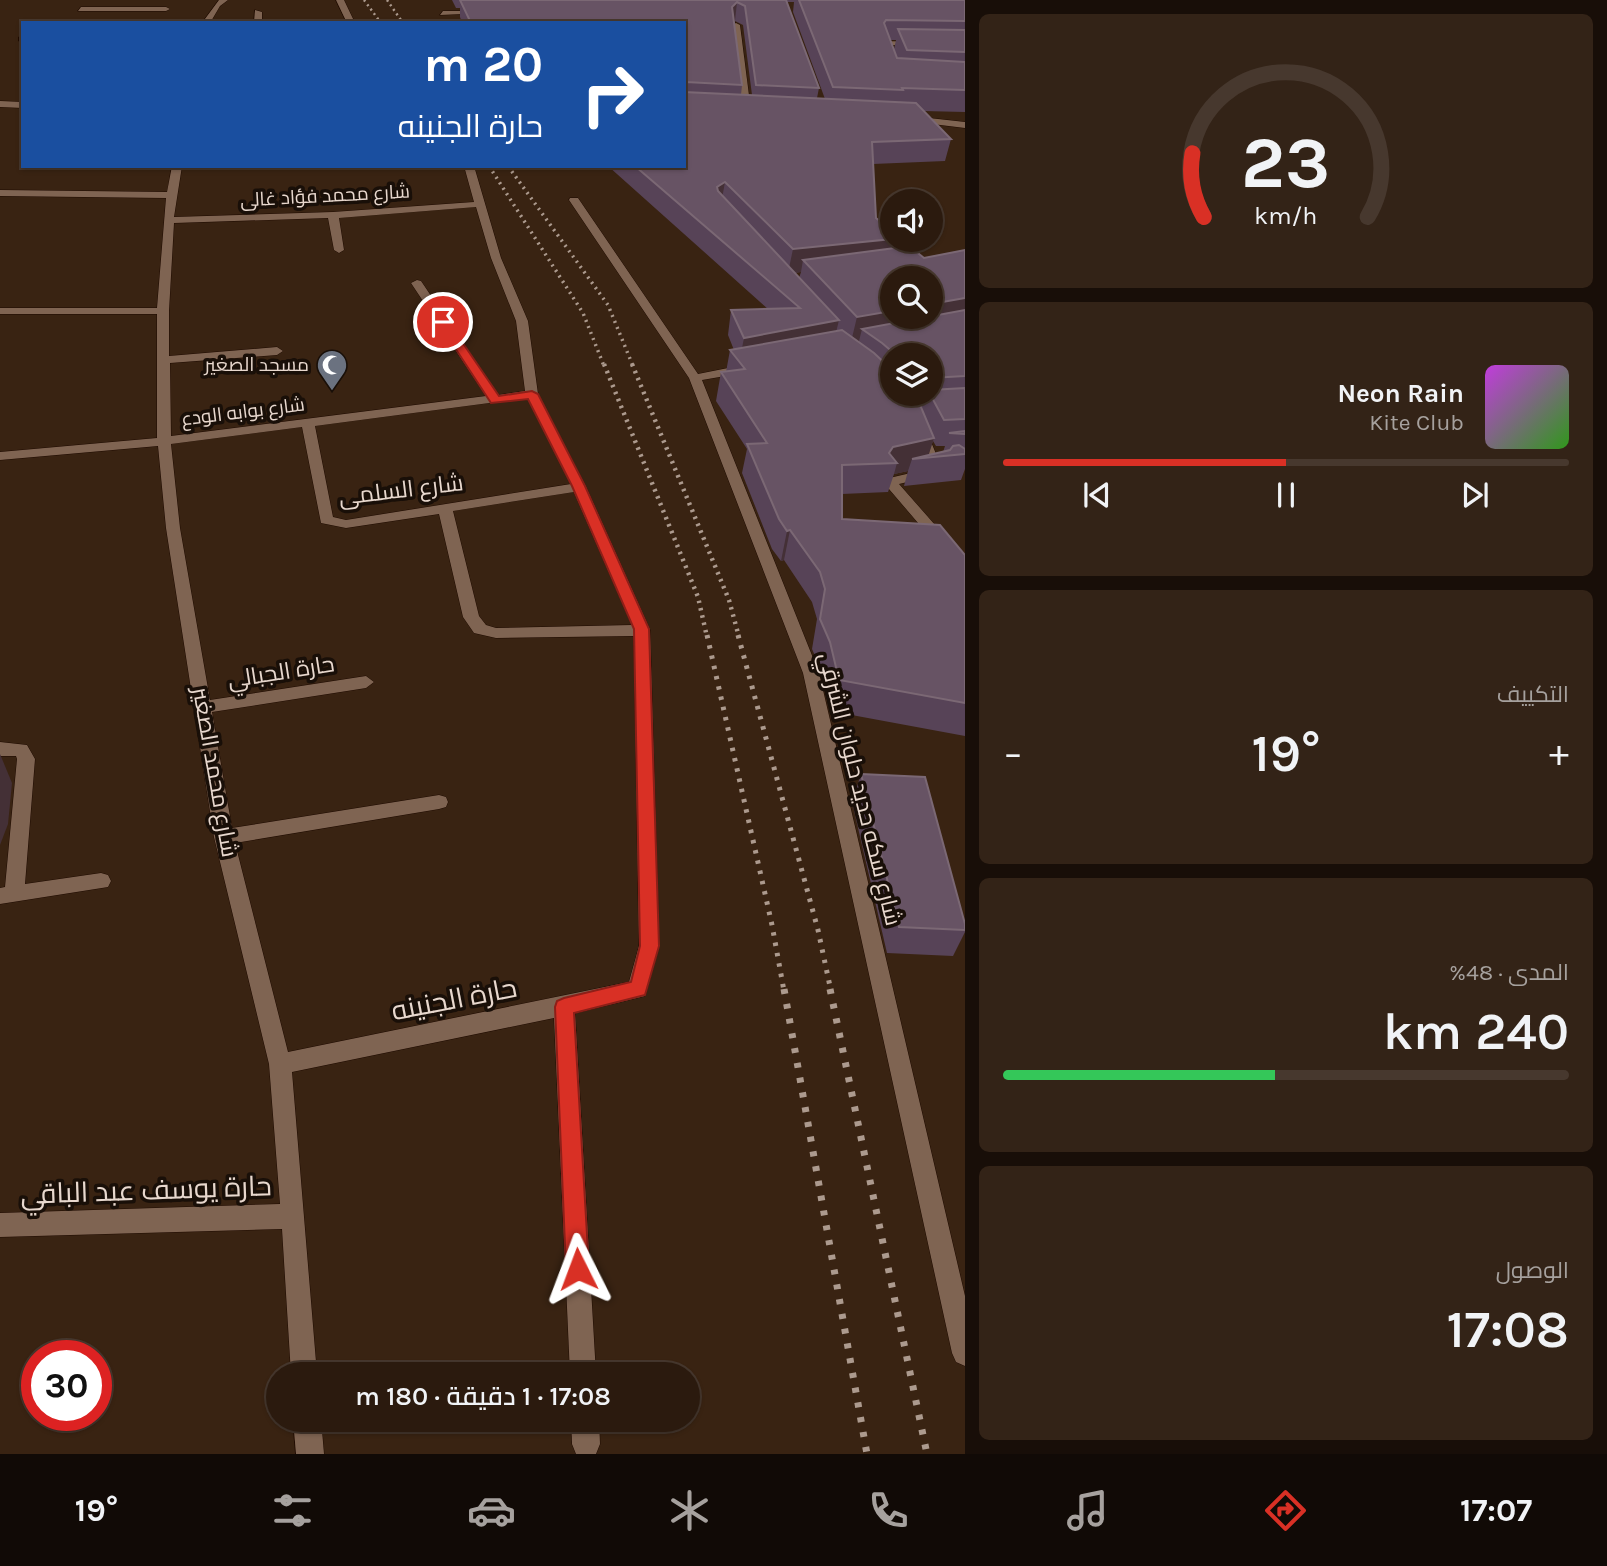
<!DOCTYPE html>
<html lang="ar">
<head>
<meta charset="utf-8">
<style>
  :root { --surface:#2b1a0e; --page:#332317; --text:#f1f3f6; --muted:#a6a19e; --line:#47382e; --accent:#d93025 }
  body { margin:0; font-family:Karla,Cairo,sans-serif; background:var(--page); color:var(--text); direction:rtl; height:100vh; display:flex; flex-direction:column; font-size:26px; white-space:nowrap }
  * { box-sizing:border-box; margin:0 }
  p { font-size:23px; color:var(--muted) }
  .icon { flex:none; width:38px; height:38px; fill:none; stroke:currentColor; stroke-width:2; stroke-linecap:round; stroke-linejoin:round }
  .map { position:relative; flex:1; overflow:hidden; direction:ltr }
  .side { display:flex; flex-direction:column; gap:14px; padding:14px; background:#180e08; width:642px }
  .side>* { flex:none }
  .guide { position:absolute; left:21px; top:21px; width:665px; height:147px; border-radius:0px; box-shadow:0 2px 5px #0004,0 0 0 2px var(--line); direction:rtl; background:#1a4fa0; color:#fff; overflow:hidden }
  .buttons { position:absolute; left:880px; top:189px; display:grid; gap:14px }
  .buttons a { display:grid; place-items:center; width:63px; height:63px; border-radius:50%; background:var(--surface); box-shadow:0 2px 5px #0004,0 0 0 2px var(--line); font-size:35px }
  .speed { position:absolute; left:21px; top:1340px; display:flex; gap:14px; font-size:35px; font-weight:700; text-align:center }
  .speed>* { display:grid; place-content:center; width:91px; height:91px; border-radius:50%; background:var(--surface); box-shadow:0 2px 5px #0004,0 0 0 2px var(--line); line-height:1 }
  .speed .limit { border:10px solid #d22; background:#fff; color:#111 }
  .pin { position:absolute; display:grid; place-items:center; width:60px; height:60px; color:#fff; margin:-30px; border:4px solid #fff; border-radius:50%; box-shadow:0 2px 7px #0007 }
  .me { position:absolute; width:77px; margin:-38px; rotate:357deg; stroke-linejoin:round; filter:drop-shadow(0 0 5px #0008) }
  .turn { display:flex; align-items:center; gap:24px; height:147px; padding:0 28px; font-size:32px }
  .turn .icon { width:91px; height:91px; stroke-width:2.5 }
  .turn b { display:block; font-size:49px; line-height:60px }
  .big { font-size:52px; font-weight:600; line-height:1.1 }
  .side .widget { flex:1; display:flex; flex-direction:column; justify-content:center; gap:10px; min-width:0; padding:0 24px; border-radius:10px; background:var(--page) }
  .side .dial { align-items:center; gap:0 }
  .dial svg { height:182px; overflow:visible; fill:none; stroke:var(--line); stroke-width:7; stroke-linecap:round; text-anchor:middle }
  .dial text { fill:var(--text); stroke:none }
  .song { display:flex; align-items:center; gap:21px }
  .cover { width:84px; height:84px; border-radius:10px; background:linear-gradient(135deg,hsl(290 70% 55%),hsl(110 70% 35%)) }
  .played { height:7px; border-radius:4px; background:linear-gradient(90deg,var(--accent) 50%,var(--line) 50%) }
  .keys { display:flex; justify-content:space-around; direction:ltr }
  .heat { display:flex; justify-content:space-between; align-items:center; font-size:38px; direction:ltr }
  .charge { height:10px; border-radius:5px; background:linear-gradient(90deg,#34c759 48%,var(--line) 0) }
  .trip { position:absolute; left:266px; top:1362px; width:434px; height:70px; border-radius:35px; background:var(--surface); box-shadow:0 2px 5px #0004,0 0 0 2px var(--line); font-weight:600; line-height:70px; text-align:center; direction:rtl }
  .tabs { display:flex; height:112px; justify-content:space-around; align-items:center; background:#110a06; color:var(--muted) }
  .tabs .icon { width:49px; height:49px }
  .tabs .selected { color:var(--accent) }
  .tabs b { font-size:32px; color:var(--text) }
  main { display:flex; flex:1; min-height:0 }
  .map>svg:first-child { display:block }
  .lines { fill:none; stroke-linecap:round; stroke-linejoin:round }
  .minor-casing { stroke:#1f0b00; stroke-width:1 }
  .minor { fill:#7f6452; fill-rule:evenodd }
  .rail-far4 { stroke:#ac9a8e; stroke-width:2.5; stroke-dasharray:2 3.5; stroke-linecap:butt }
  .rail-far3 { stroke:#ac9a8e; stroke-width:3.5; stroke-dasharray:2 4.5; stroke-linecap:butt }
  .rail-far2 { stroke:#ac9a8e; stroke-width:4.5; stroke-dasharray:2.5 5; stroke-linecap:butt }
  .rail-far1 { stroke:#ac9a8e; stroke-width:5; stroke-dasharray:3.5 7; stroke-linecap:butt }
  .rail { stroke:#ac9a8e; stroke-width:7; stroke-dasharray:5 10; stroke-linecap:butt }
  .wall { fill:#574357; fill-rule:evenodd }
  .shaded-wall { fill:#443036 }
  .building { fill:#675364; stroke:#7b6874; stroke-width:2 }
  .route { fill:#d93025; stroke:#8d1f18; stroke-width:2 }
  .labels { text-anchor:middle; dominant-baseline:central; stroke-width:7; stroke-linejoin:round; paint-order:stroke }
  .far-street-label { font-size:19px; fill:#e8d8ce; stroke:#190f08 }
  .far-poi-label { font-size:19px; fill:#e8d8ce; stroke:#190f08; text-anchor:end }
  .street-label { font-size:23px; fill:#e8d8ce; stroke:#190f08 }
  .near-street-label { font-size:28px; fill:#e8d8ce; stroke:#190f08 }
</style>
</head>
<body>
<main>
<section class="side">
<div class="widget dial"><svg viewBox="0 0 100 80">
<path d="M14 69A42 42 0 1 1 86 69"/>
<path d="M14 69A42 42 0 0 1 9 41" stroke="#d93025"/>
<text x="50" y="56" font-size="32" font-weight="700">23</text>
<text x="50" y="72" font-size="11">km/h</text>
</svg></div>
<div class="widget">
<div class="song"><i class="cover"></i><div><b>Neon Rain</b><p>Kite Club</p></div></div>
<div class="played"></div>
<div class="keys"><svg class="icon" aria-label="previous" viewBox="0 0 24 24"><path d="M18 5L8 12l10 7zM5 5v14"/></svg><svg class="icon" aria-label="pause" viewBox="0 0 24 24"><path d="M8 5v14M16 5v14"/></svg><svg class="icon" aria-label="next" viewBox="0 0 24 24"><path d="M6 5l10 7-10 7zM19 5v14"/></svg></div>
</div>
<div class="widget"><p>التكييف</p>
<div class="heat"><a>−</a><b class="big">19°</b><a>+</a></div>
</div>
<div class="widget"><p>المدى · 48%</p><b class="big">240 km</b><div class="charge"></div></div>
<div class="widget"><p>الوصول</p><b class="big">17:08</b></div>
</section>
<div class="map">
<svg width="965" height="1454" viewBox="0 0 965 1454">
  <rect width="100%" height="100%" fill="#392312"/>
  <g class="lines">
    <g class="minor-casing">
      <g id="minor">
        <path d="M 219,0 L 228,0 L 220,6 L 210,23 L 202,23 Z"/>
        <path d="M 336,0 L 344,0 L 355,23 L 347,23 Z"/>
        <path d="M 81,7 L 166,7 L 170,9 L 166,11 L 78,11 Z"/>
        <path d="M 255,10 L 262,12 L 262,23 L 254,23 Z"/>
        <path d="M 443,11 L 482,11 L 486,13 L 440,15 Z"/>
        <path d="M 736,23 L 740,25 L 751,111 L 747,114 L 743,111 L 732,25 Z"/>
        <rect x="19" y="37" width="4" height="4"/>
        <path d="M 883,41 L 965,43 L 965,47 L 891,45 L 895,60 L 891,62 L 887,60 Z"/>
        <path d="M 0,101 L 23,102 L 23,108 L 0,107 Z"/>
        <path d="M 911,116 L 965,122 L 965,128 L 908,121 L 907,119 Z"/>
        <path d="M 172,166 L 182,166 L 174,217 L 333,212 L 474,202 L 464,166 L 474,166 L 501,258 L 528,321 L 538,394 L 586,487 L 650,630 L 659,946 L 645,996 L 575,1013 L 596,1374 L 570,1374 L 554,1018 L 292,1072 L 317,1374 L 291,1374 L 282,1229 L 0,1237 L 0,1213 L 280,1204 L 269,1064 L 214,837 L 166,528 L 158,446 L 0,460 L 0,452 L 157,438 L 157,314 L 0,314 L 0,308 L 157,308 L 166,198 L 0,196 L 0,190 L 167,192 ZM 476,207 L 491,258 L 516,321 L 525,391 L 498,395 L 421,281 L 417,280 L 411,283 L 486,396 L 171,436 L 170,363 L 277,355 L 283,351 L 277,347 L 169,356 L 169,311 L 174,223 L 328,218 L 334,250 L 339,253 L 344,250 L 339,218 ZM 528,398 L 571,484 L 346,520 L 333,517 L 315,426 ZM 302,427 L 321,523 L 346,528 L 439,514 L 463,617 L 474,633 L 496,638 L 634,636 L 639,946 L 629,982 L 288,1052 L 235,843 L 439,809 L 446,807 L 448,802 L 446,797 L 439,795 L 232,828 L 212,712 L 366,688 L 374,682 L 366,676 L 210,700 L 180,528 L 171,444 ZM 574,492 L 632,625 L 496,628 L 486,625 L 479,616 L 453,511 Z"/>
        <path d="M 570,198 L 578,198 L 698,374 L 743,365 L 749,369 L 743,373 L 702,380 L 819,673 L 965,1296 L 965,1366 L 956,1362 L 952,1353 L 803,673 L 689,378 L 569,200 Z"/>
        <path d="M 892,390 L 892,394 L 899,394 L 925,427 L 943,471 L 941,474 L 899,484 L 965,559 L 965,574 L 960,572 L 883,482 L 885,479 L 928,469 L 912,427 L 887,394 Z"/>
        <path d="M 0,742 L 27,745 L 35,759 L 25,884 L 101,873 L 108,875 L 111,881 L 108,887 L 0,904 L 0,888 L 5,887 L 17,759 L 16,756 L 0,756 Z"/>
        <path d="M 293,1419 L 321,1419 L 324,1454 L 296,1454 Z"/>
        <path d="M 571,1419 L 599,1419 L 600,1444 L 596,1454 L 576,1454 L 572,1444 Z"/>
      </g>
    </g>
    <use href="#minor" class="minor"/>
    <g class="rail-far4">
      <path d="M 364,0 L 381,23"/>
      <path d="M 387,0 L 403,23"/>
    </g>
    <g class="rail-far3">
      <path d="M 489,166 L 583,313 L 604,366"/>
      <path d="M 508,166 L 608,305 L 633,366"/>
    </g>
    <g class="rail-far2">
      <path d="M 604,364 L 698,597 L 707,637"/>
      <path d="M 632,364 L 729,600 L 739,637"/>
    </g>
    <g class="rail-far1">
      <path d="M 707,635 L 772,925 L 784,991"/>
      <path d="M 738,635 L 818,930 L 831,991"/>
    </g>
    <g class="rail">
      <path d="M 784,989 L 867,1454"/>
      <path d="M 830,989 L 927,1454"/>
    </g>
  </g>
  <g class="wall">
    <path d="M 452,0 L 965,0 L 965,112 L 923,111 L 951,139 L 945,161 L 873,164 L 876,218 L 924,258 L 965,250 L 965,469 L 961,480 L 904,486 L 908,471 L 894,474 L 888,492 L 842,494 L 842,519 L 965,555 L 965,736 L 830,711 L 822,672 L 812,649 L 817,619 L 812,602 L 784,560 L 781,561 L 772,549 L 742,473 L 747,449 L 716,401 L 721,372 L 726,372 L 730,350 L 734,350 L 728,335 L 731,310 L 768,309 L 608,166 L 684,166 L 684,23 L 462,23 L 460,17 L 460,8 L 456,8 ZM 787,2 L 794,2 L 793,12 L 825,99 L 817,98 L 819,88 ZM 735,21 L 743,25 L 752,95 L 741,95 L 742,85 L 734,22 ZM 890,40 L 896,40 L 894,49 ZM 801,272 L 799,278 L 794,273 ZM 892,355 L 931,355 L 931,394 L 892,394 ZM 933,441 L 936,446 L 945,446 L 943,452 L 928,455 Z"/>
    <path d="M 861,774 L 965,924 L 965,932 L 953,956 L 887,953 L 852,802 Z"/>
  </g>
  <g class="shaded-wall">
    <path d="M 737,2 L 735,21 L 729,25 L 732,7 Z"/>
    <path d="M 725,182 L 721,204 L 717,187 Z"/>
    <path d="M 892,239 L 899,240 L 894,262 L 803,260 L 801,272 L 788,273 L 793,249 Z"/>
    <path d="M 965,298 L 965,321 L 862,329 L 859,341 L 851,342 L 857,317 L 892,311 L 892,317 L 931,317 L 931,304 Z"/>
    <path d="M 839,320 L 833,345 L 739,363 L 744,338 Z"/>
    <path d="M 934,438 L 928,457 L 912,459 L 908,471 L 894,474 L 897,463 L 889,453 L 893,447 Z"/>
    <path d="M 790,530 L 784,560 L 781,561 L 787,531 Z"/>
    <path d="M 0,754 L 12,783 L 8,824 L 0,845 Z"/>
  </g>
  <g class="building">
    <path d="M 460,0 L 786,0 L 819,88 L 756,85 L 745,6 L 737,2 L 732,7 L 742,85 L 686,82 L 684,84 L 684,23 L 471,23 Z"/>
    <path d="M 799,0 L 965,0 L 965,21 L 886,20 L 884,23 L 897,58 L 965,62 L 965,90 L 902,88 L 903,90 L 833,87 Z"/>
    <path d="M 898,29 L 965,30 L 965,52 L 907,50 Z"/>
    <path d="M 684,90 L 684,92 L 916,103 L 951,139 L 872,142 L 876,218 L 892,231 L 892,239 L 793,249 L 725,182 L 717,187 L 718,191 L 839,320 L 744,338 L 731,310 L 800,308 L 635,166 L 684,166 Z"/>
    <path d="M 900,240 L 902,240 L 924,258 L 965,250 L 965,298 L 931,304 L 931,278 L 892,278 L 892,311 L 857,317 L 803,260 L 895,248 L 900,246 Z"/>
    <path d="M 965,310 L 965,376 L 931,378 L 931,355 L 896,355 L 882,343 L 862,329 Z"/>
    <path d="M 842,330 L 874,353 L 892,370 L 892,394 L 914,394 L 918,400 L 934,438 L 893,447 L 889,453 L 897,463 L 842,465 L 842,519 L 940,525 L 965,555 L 965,703 L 839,680 L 830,642 L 820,619 L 825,589 L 820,572 L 790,530 L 787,531 L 779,519 L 747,444 L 767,443 L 721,372 L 745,369 L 730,350 Z"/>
    <path d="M 965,388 L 965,419 L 944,420 L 930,394 L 931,394 L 931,390 Z"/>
    <path d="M 965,431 L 965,434 L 949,433 Z"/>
    <path d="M 959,445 L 965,449 L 965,454 L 912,459 L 950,450 L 953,446 Z"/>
    <path d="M 861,774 L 925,777 L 965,924 L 965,930 L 899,927 Z"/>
  </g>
  <path class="route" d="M 439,320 L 447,320 L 499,396 L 532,391 L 538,394 L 585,486 L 649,629 L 659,946 L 645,995 L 574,1013 L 589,1269 L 586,1277 L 578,1280 L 569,1277 L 566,1269 L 555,1007 L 557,1001 L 564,998 L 631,982 L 640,946 L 634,629 L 572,486 L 528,399 L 491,403 L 438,322 Z"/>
  <defs>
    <g id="mosque-pin" transform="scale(1.575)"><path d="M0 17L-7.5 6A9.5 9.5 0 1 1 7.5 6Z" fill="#6b7280" stroke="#190f08"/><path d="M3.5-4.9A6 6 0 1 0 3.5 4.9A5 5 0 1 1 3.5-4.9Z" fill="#fff"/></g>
  </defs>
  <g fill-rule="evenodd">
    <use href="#mosque-pin" x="332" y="365"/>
  </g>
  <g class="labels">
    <g class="far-street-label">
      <text transform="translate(325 196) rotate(-3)">شارع محمد فؤاد غالى</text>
      <text transform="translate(243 412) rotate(-7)">شارع بوابه الودع</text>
    </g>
    <g class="far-poi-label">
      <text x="309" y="365">مسجد الصغير</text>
    </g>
    <g class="street-label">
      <text transform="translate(401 490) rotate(-7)">شارع السلمى</text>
      <text transform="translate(281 672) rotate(-9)">حارة الجبالي</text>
      <text transform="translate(215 772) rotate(80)">شارع محمد الصغير</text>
      <text transform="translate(860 789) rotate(76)">شارع سكه حديد حلوان الشرقي</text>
    </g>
    <g class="near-street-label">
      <text transform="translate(454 999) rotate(-11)">حارة الجنينه</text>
      <text transform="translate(146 1190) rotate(-2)">حارة يوسف عبد الباقي</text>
    </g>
  </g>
</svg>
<div class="buttons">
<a><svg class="icon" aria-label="sound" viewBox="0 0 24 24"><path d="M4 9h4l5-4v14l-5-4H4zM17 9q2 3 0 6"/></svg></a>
<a><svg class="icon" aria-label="search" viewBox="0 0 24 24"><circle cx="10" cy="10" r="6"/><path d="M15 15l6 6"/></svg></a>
<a><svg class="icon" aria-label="layers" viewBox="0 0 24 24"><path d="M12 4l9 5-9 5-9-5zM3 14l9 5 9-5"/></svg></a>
</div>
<div class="speed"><div class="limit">30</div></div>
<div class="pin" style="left:443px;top:322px;background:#d93025"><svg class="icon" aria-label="arrive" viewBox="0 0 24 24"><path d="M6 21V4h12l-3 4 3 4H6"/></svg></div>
<svg class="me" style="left:578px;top:1269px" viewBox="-20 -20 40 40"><path d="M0-17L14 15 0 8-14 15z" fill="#d93025" stroke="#fff" stroke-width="4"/></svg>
<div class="trip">17:08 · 1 دقيقة · 180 m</div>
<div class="guide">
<div class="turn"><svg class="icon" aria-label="right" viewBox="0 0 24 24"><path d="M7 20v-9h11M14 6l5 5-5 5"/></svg><div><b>20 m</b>حارة الجنينه</div></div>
</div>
</div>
</main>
<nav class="tabs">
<b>17:07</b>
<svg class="icon selected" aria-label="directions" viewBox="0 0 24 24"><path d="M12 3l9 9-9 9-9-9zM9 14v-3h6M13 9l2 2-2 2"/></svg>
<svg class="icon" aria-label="music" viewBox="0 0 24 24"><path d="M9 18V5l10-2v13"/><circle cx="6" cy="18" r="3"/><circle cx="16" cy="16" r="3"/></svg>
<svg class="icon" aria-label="phone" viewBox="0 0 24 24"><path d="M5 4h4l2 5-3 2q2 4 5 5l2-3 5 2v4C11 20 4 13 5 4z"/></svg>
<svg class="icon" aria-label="climate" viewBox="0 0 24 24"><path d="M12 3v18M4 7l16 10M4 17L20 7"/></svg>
<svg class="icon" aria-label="car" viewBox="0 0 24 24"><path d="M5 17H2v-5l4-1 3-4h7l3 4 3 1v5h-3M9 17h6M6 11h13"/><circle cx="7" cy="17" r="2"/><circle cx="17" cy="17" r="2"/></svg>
<svg class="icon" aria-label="filters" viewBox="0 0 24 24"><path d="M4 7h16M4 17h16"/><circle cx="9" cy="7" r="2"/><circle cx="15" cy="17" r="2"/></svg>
<b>19°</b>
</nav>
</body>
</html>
